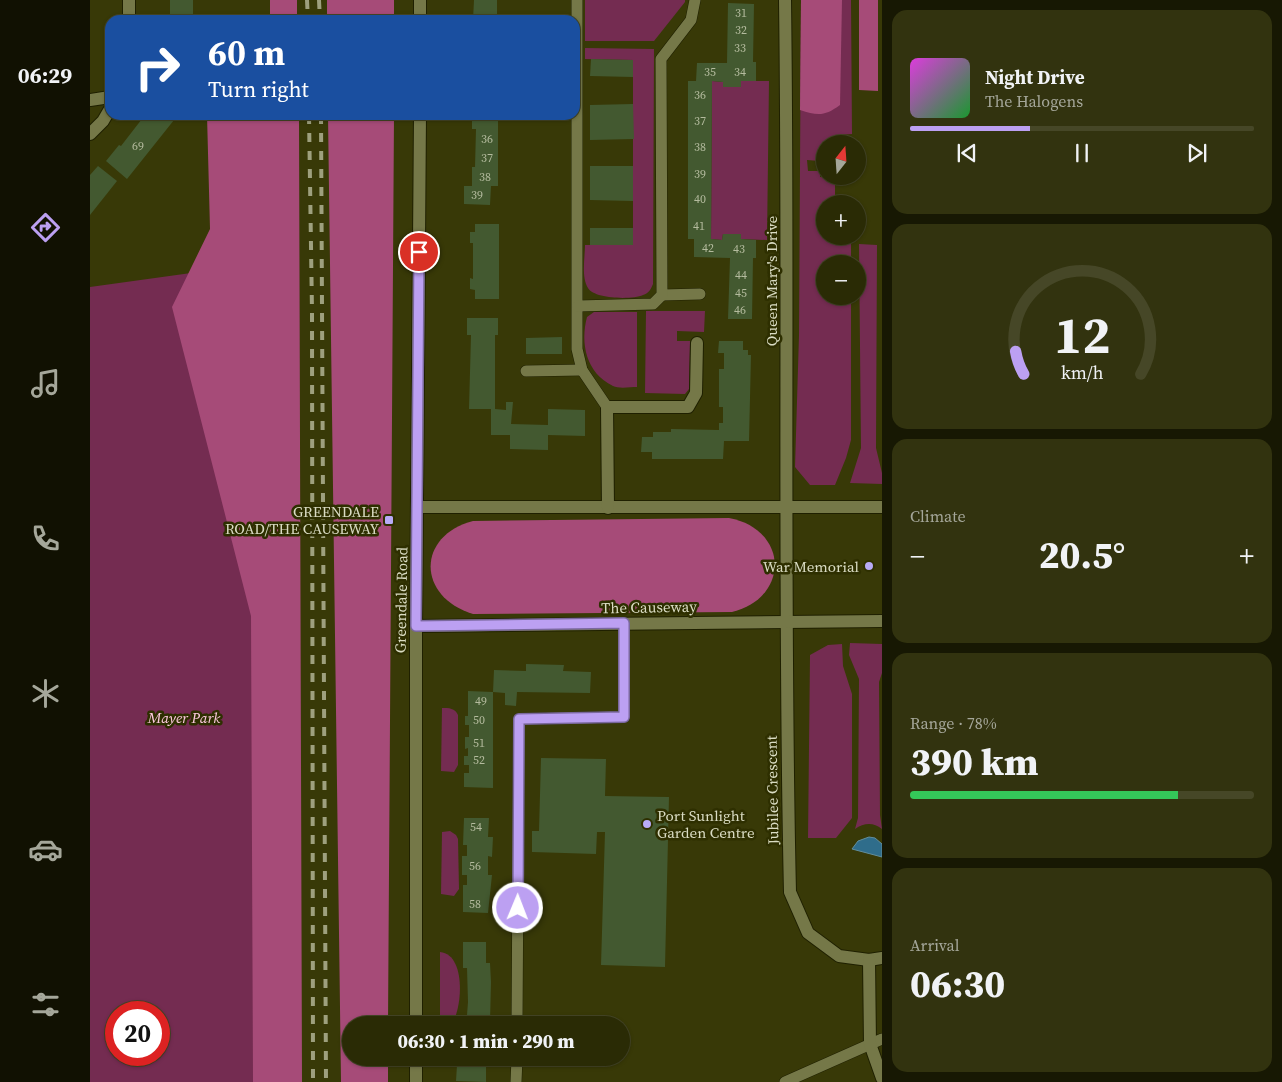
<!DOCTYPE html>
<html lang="en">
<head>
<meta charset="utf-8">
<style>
  :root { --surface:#2a2b05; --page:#32330f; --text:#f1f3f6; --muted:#a5a79a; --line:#464727; --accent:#bca0f2 }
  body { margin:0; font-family:"Source Serif 4",serif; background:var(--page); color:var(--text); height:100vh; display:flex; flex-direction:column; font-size:19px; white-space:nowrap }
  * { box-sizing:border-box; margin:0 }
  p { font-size:16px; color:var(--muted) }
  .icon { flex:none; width:28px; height:28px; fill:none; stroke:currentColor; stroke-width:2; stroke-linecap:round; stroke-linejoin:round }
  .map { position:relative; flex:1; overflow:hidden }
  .sheet { display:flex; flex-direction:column; gap:10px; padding:10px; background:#171803; width:400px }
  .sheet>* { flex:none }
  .guide { position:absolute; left:15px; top:15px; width:475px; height:105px; border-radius:15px; box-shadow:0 1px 4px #0004,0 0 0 1px var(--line); background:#1a4fa0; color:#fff; overflow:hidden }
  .needle { width:32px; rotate:17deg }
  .controls { position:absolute; left:726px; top:135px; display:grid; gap:10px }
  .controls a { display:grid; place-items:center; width:50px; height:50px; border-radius:50%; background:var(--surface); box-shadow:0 1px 4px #0004,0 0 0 1px var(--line); font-size:25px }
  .speed { position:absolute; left:15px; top:1001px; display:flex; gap:10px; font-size:25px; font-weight:700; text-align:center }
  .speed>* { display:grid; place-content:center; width:65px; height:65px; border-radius:50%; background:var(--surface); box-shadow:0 1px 4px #0004,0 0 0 1px var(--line); line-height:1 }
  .speed .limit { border:8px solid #d22; background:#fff; color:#111 }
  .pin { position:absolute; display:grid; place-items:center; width:42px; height:42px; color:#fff; margin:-21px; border:2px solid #fff; border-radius:50%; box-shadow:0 1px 5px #0007 }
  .me { position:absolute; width:55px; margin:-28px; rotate:1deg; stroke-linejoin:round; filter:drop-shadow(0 0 4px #0008) }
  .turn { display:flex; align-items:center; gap:18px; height:105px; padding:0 20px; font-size:22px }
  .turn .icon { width:65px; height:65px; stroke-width:2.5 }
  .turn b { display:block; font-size:35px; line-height:42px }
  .big { font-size:38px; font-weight:800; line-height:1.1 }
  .sheet .tile { flex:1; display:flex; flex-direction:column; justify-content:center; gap:8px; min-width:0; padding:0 18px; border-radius:15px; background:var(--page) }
  .sheet .dial { align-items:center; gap:0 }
  .dial svg { height:130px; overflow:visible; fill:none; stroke:var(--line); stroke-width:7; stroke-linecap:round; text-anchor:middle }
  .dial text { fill:var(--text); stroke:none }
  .song { display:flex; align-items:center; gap:15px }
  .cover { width:60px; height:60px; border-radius:8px; background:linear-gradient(135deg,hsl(300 70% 55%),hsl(130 70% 35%)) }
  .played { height:5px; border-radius:2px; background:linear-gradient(90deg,var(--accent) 35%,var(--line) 35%) }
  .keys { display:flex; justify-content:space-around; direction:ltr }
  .heat { display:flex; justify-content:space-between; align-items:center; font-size:28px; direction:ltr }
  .charge { height:8px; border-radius:4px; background:linear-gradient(90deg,#34c759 78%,var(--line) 0) }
  .trip { position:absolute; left:252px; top:1016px; width:288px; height:50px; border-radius:25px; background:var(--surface); box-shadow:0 1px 4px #0004,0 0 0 1px var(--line); font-weight:800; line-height:50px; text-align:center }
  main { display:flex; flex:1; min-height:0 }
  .menu { display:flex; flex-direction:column; width:90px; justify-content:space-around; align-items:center; background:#111102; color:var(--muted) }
  .menu .icon { width:35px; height:35px }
  .menu .current { color:var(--accent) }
  .menu b { font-size:22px; color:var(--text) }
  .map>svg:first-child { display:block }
  .green { fill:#742c51; fill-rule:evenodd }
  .forest { fill:#a64b78 }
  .water { fill:#2f6d8b; stroke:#628e9c }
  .building { fill:#435930 }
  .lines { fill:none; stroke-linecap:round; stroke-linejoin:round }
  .lane-casing { stroke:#1f2000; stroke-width:12 }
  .street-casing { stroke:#1f2000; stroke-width:14 }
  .lane { stroke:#757848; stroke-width:11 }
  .street { stroke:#757848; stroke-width:12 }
  .rail { stroke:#9ea07e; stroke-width:4; stroke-dasharray:9 9; stroke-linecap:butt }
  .route-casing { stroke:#7a689d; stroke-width:12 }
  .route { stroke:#bca0f2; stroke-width:9 }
  .poi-dot { fill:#b8abf7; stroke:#2e2f00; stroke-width:2 }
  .labels { text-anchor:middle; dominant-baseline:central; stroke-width:5; stroke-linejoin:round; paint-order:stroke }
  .number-label { font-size:12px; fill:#b4bb9e }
  .street-label { font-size:15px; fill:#dadcc3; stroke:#2e2f00 }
  .poi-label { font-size:15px; fill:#dadcc3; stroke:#2e2f00; text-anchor:end }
  .park-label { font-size:15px; font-style:italic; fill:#fdcadf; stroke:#2e2f00 }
</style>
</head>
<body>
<main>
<nav class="menu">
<b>06:29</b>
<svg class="icon current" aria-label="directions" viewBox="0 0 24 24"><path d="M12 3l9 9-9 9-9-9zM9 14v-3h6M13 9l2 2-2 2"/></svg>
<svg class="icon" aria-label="music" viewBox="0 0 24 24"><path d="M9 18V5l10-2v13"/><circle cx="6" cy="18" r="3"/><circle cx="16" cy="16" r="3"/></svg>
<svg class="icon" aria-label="phone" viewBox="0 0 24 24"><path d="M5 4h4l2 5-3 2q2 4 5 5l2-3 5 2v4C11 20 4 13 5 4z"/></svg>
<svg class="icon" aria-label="climate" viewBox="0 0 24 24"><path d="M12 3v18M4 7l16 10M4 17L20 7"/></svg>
<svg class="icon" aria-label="car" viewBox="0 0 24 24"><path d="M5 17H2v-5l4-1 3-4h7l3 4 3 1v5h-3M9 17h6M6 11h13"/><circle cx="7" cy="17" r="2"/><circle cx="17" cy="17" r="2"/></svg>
<svg class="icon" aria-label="filters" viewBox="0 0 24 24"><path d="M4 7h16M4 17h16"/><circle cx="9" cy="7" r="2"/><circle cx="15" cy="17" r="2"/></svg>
</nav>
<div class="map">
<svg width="792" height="1082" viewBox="0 0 792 1082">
  <rect width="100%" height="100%" fill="#383907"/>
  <g class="green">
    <path d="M 495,0 L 595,0 L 595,2 L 564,41 L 495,41 Z"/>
    <path d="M 711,0 L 761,0 L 762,134 L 748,135 L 747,144 L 735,144 L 735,155 L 729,155 L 729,161 L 717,160 L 718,171 L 730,171 L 730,177 L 745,178 L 745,196 L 762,198 L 762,204 L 735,204 L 735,236 L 761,236 L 761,264 L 735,264 L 735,296 L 761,296 L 761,440 L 756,458 L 745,485 L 720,485 L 705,467 L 709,335 Z"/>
    <path d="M 495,48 L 564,49 L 563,284 C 561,289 559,293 553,295 C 542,300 504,299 498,288 C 491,277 495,257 495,245 L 543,245 L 543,60 L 495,59 Z"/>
    <path d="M 622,81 L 633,82 L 633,87 L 650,87 L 651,81 L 679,81 L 677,240 L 651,239 L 651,234 L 633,234 L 632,240 L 621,239 Z"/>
    <path d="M 769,244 L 787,245 L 786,448 L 792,473 L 792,484 L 760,483 L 771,448 Z"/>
    <path d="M 187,261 L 193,1082 L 0,1082 L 0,287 ZM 26,1012 L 69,1012 L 69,1055 L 26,1055 Z"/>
    <path d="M 556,311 L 615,311 L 614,332 L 587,331 L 587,341 L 600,341 L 599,389 L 595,394 L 555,393 Z"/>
    <path d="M 504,312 L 547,312 L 547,387 C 540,387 529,389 523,386 C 496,373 490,343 497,317 Z"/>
    <path d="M 760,643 L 792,644 L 792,673 L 789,682 L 790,815 L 792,829 C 783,822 774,823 765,829 L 768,818 L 769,679 L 759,655 Z"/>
    <path d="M 752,644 L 753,666 L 762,694 L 762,818 L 746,838 L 718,838 L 720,655 L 738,645 Z"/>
    <path d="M 352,708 C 359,708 365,708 368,715 L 368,765 L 364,772 L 351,771 Z"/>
    <path d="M 360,831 L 366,835 L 368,839 L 369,889 L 364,896 L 351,894 L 352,832 Z"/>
    <path d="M 350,952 C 376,954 373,1009 361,1025 L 350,1025 Z"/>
  </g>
  <g class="forest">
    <rect x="180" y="0" width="27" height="20"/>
    <rect x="237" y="0" width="67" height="20"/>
    <path d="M 711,0 L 752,0 L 750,105 C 735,116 728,116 710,110 Z"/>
    <path d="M 769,0 L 788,0 L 788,91 L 769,90 Z"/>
    <path d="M 117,115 L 209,115 L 212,1082 L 163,1082 L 161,616 L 82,307 L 120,229 Z"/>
    <path d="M 238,115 L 304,115 L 298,1025 L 261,1025 L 261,1058 L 298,1058 L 298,1082 L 251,1082 Z"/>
    <path d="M 639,518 C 698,529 701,597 642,612 L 383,614 C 327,597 326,536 383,521 Z"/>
  </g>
  <path class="water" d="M 779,837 L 785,838 L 792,844 L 792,857 L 762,849 L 768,841 Z"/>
  <g class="building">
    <rect x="80" y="0" width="23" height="14"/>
    <path d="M 384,0 L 407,0 L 407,20 L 383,20 Z"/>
    <path d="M 638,3 L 664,4 L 663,62 L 666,62 L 666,81 L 651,81 L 651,87 L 633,87 L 633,82 L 622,81 L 621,239 L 632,240 L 633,234 L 651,234 L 651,239 L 666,240 L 666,258 L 663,258 L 662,319 L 638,319 L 640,258 L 604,257 L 604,239 L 598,239 L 598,81 L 606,81 L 607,63 L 637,63 Z"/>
    <path d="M 501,59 L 543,60 L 543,77 L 500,76 Z"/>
    <path d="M 543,104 L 544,139 L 500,140 L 500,105 Z"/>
    <path d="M 55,115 L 88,115 L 37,179 L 16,161 L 29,145 L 31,146 Z"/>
    <path d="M 382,115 L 408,115 L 408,186 L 401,186 L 400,205 L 374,204 L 374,186 L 382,186 L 382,167 L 385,167 L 386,129 L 382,129 Z"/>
    <path d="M 8,166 L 27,181 L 0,215 L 0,175 Z"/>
    <path d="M 500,166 L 543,166 L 543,201 L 500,200 Z"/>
    <path d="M 385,224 L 409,224 L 409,299 L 385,299 L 385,290 L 380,289 L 380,278 L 383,279 L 383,243 L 380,243 L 380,232 L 385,232 Z"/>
    <rect x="500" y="228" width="43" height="17"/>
    <path d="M 377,318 L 408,318 L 408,335 L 405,335 L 405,409 L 416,410 L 416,402 L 423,402 L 421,424 L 458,425 L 458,409 L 495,410 L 495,436 L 458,435 L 458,450 L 420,449 L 420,435 L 401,435 L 401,409 L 379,409 L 381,335 L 377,335 Z"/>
    <path d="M 472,337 L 472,354 L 436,354 L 436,338 Z"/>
    <path d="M 629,341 L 653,341 L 653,350 L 658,350 L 658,355 L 661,355 L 659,441 L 634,441 L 633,459 L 562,459 L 562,452 L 551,452 L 552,437 L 563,437 L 563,432 L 581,432 L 581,429 L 629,430 L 629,423 L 633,423 L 633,407 L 629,407 L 629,369 L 634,369 L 634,353 L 628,353 Z"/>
    <path d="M 436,664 L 474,665 L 473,671 L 501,672 L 500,693 L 427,692 L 426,706 L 415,705 L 415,693 L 403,692 L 404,670 L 436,671 Z"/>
    <path d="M 378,691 L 403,692 L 403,788 L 374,787 L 374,773 L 379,773 L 379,765 L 374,765 L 374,756 L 378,756 L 378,748 L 375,749 L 375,737 L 379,737 L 379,725 L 375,725 L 375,716 L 378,716 Z"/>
    <path d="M 451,758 L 516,759 L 515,796 L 579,797 L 575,967 L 511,965 L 515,832 L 507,832 L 506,854 L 442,852 L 442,831 L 449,831 Z"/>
    <path d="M 374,818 L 399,818 L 398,837 L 403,837 L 402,857 L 398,856 L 398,875 L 402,875 L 398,913 L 373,912 L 373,885 L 377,885 L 377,875 L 372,875 L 372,856 L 377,856 L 377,845 L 373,845 Z"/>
    <path d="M 373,942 L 396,942 L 396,963 L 400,963 L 401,982 L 400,1023 L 397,1022 L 396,1025 L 371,1025 L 372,1015 L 377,1015 L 378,1002 L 377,968 L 373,968 Z"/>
    <path d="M 367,1065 L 396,1066 L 396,1082 L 366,1081 Z"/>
  </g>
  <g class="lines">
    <g class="lane-casing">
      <g id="lane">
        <path d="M 487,0 L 487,349 L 492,370 L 517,407"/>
        <path d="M 572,295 L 610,294"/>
        <path d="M 488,306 L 563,304 L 572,295 L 571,59 L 601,20 L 605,0"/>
        <path d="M 436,371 L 492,370"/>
        <path d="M 427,1025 L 429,719 L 534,717 L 534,623"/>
        <path d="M 426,1082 L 427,1058"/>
        <path d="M 695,1082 L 792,1039"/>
      </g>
    </g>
    <g class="street-casing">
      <g id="street">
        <path d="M 39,0 L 39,20"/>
        <path d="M 695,0 C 699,297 693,594 700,892 L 718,933 L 749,956 L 779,960 L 792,958"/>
        <path d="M 330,20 L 330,0"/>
        <path d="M 0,100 L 20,97"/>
        <path d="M 0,134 L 13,121 L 20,109"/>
        <path d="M 328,507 L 792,507"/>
        <path d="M 518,508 L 517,407 L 598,407 L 606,393 L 607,343"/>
        <path d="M 326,626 L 792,621"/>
        <path d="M 779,960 L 780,1044 L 792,1078"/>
        <path d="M 326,1025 L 326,626 L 330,115"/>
        <path d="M 326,1058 L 326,1082"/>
      </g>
    </g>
    <use href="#lane" class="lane"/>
    <use href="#street" class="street"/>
    <g class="rail">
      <path d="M 217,0 L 218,20"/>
      <path d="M 229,0 L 230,20"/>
      <path d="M 219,115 L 222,311 L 223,1082"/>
      <path d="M 231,115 L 236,1082"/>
    </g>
  </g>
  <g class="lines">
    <g class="route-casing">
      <path id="route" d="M 329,252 L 326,626 L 534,623 L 534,717 L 429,719 L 428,908"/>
    </g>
    <use href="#route" class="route"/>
  </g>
  <g class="poi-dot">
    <rect x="294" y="515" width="10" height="10" rx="2.5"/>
    <circle cx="779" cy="566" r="5"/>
    <circle cx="557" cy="824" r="5"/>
  </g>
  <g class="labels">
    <g class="number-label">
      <text x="651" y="13">31</text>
      <text x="651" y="30">32</text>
      <text x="650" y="48">33</text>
      <text x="620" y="72">35</text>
      <text x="650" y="72">34</text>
      <text x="610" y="95">36</text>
      <text x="610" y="121">37</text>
      <text x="397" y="139">36</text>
      <text x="48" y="146">69</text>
      <text x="610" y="147">38</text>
      <text x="397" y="158">37</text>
      <text x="610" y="174">39</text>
      <text x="395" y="177">38</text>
      <text x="387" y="195">39</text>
      <text x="610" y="199">40</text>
      <text x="609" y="226">41</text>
      <text x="618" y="248">42</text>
      <text x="649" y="249">43</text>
      <text x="651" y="275">44</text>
      <text x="651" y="293">45</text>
      <text x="650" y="310">46</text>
      <text x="391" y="701">49</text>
      <text x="389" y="720">50</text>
      <text x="389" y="743">51</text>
      <text x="389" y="760">52</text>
      <text x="386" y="827">54</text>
      <text x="385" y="866">56</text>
      <text x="385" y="904">58</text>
    </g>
    <g class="street-label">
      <text transform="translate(681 281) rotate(-90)">Queen Mary's Drive</text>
      <text transform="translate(311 600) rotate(-89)">Greendale Road</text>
      <text transform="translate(559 607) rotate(-1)">The Causeway</text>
      <text transform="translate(682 790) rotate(-91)">Jubilee Crescent</text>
    </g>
    <g class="poi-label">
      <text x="289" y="511">GREENDALE<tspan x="289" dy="17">ROAD/THE CAUSEWAY</tspan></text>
      <text x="769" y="566">War Memorial</text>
      <text x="567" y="815" text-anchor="start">Port Sunlight<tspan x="567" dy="17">Garden Centre</tspan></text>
    </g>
    <g class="park-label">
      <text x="94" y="717">Mayer Park</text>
    </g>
  </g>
</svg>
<div class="controls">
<a><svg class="needle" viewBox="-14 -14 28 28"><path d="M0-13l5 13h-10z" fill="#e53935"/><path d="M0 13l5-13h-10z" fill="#a5a79a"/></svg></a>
<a>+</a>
<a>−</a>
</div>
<div class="speed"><div class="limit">20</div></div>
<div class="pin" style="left:329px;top:252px;background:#d93025"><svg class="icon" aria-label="arrive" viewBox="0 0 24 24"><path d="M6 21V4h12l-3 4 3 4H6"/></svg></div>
<svg class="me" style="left:428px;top:908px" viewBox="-20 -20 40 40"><circle r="17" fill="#bca0f2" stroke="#fff" stroke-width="3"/><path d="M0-11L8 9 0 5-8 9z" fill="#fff"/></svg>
<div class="trip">06:30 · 1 min · 290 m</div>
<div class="guide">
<div class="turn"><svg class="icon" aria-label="right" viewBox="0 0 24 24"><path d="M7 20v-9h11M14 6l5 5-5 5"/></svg><div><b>60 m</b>Turn right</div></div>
</div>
</div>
<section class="sheet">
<div class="tile">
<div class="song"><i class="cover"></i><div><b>Night Drive</b><p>The Halogens</p></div></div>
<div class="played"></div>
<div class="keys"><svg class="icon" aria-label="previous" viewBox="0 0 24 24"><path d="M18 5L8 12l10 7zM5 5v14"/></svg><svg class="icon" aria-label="pause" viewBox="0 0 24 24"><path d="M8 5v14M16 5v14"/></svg><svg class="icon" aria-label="next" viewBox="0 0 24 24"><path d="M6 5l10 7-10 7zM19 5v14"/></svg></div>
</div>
<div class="tile dial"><svg viewBox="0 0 100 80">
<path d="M14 69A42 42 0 1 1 86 69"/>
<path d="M14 69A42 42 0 0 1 9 55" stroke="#bca0f2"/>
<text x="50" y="56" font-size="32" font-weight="700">12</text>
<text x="50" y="72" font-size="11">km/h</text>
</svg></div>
<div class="tile"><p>Climate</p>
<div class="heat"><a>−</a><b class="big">20.5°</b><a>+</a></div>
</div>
<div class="tile"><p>Range · 78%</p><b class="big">390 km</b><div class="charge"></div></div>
<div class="tile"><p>Arrival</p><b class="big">06:30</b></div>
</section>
</main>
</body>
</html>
